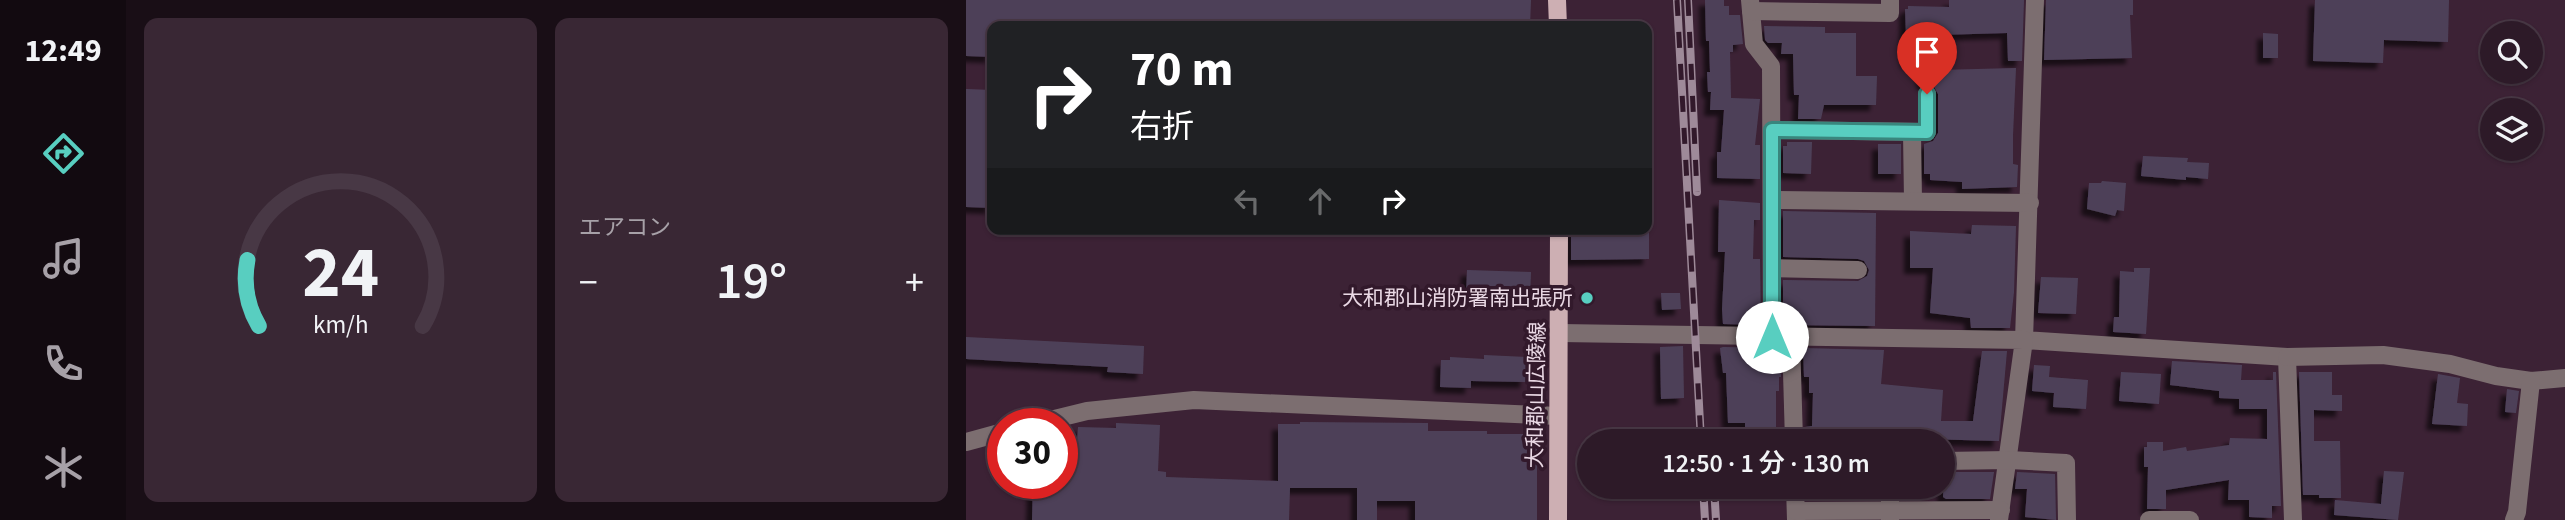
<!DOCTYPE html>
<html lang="ja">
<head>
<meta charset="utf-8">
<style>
  :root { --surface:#2d1a28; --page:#392734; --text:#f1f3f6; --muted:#a7a1a8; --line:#483845; --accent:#58cec0 }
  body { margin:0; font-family:"Source Sans 3","Noto Sans JP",sans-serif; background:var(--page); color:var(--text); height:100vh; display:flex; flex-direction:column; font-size:26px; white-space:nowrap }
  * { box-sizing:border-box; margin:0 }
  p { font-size:23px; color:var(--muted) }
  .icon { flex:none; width:38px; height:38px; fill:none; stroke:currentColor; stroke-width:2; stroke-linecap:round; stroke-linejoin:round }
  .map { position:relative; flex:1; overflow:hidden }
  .sheet { display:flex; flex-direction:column; gap:18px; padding:18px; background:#190e16; width:840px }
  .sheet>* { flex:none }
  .banner { position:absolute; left:21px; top:21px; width:665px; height:214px; border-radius:14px; box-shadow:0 2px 5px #0004,0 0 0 2px var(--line); background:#202124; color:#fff; overflow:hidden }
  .buttons { position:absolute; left:1514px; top:21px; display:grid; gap:14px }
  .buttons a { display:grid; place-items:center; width:63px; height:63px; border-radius:50%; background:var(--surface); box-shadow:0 2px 5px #0004,0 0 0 2px var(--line); font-size:35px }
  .speed { position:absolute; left:21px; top:408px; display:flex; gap:14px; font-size:35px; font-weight:700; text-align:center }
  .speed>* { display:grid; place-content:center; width:91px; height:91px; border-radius:50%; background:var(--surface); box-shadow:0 2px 5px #0004,0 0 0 2px var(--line); line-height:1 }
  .speed .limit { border:10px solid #d22; background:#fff; color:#111 }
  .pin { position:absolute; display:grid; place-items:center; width:60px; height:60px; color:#fff; margin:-72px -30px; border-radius:50% 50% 50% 0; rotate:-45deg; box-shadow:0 0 7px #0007 }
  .pin .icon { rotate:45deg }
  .me { position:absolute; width:77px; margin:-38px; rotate:0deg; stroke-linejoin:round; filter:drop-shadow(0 0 5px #0008) }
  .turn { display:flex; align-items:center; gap:24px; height:147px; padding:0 28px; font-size:32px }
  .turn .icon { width:91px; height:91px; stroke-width:2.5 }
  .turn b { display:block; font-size:49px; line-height:60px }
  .lanes { display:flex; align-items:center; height:66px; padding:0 28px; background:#0003; justify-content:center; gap:35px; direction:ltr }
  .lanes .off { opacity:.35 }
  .big { font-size:52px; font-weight:600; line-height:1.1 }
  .sheet .tile { flex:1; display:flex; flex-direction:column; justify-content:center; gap:10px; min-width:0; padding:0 24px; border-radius:14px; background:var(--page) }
  .sheet .dial { align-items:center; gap:0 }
  .dial svg { height:182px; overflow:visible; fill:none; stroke:var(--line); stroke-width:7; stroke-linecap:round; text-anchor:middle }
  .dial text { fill:var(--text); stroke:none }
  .heat { display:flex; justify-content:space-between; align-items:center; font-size:38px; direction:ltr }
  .sheet .tiles { flex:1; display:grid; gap:18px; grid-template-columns:repeat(2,1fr) }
  .trip { position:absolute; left:611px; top:429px; width:378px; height:70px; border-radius:35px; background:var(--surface); box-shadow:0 2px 5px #0004,0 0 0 2px var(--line); font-weight:600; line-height:70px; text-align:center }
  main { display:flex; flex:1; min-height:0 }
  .dock { display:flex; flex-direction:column; width:126px; justify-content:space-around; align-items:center; background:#120a10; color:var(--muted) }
  .dock .icon { width:49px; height:49px }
  .dock .selected { color:var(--accent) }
  .dock b { font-size:32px; color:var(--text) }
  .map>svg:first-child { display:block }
  .building { fill:#4d4159; filter:url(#shadow) }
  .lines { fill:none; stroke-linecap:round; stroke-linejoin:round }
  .minor { stroke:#7c6e70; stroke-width:18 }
  .major { stroke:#cdafb3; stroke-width:18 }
  .rail-casing { stroke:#9e8a99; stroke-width:8 }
  .rail { stroke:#32192b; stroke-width:5; stroke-dasharray:16; stroke-linecap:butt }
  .route-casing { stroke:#39867d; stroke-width:18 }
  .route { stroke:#58cec0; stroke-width:12 }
  .poi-dot { fill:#58cec0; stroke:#32192b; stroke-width:2.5 }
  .labels { text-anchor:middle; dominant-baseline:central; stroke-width:7; stroke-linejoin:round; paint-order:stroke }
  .poi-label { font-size:21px; fill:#ead9e5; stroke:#32192b; text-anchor:end }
  .street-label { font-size:21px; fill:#ead9e5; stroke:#32192b }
</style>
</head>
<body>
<main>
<nav class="dock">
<b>12:49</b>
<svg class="icon selected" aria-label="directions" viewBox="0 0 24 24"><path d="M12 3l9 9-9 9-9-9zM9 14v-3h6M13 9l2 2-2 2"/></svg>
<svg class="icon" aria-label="music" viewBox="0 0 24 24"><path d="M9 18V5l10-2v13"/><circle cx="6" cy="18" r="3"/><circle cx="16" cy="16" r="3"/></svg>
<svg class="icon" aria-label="phone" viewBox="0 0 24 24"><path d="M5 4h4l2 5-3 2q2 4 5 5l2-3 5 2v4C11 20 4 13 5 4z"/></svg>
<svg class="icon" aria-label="climate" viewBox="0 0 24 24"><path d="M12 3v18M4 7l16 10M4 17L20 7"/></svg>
</nav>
<section class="sheet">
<div class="tiles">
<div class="tile dial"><svg viewBox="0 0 100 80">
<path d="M14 69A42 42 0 1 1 86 69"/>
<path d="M14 69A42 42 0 0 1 9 40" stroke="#58cec0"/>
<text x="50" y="56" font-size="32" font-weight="700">24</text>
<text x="50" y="72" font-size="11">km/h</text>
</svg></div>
<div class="tile"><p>エアコン</p>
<div class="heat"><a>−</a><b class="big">19°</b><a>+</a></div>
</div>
</div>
</section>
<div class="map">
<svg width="1599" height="520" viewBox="0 0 1599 520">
  <defs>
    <filter id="shadow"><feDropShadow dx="-6" dy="6" stdDeviation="2" flood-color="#0009"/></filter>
  </defs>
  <rect width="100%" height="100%" fill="#3c2235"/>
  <g class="building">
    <path d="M 0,0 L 565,0 L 564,26 L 26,26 L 26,57 L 0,56 Z"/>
    <path d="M 739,0 L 758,0 L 758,6 L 763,6 L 763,15 L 774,15 L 777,44 L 767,45 L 767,52 L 764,52 L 765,98 L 794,99 L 789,145 L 794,145 L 794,179 L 751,178 L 751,152 L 755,152 L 758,110 L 744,110 L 745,92 L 742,92 L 741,72 L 744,72 L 743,41 L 740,41 Z"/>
    <path d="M 983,0 L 1058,0 L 1056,61 L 1042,61 L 1041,33 L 973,35 L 973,70 L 1050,68 L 1047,135 L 1047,164 L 1052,165 L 1051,187 L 996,189 L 996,182 L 964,180 L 964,174 L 958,174 L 958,144 L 967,141 L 972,133 L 972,94 L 967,85 L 957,84 L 955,62 L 941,62 L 939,9 L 942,9 L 942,6 L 983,7 Z"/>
    <path d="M 1080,0 L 1167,0 L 1167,15 L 1164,15 L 1166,58 L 1078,60 Z"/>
    <path d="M 1349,0 L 1483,0 L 1482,42 L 1418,40 L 1417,63 L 1347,61 Z"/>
    <path d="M 798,26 L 859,27 L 859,33 L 890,33 L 890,76 L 911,76 L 910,105 L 858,105 L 855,119 L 832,119 L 833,95 L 828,95 L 827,54 L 815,54 L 816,43 L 802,43 L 799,40 Z"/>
    <path d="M 1297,33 L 1312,34 L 1312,58 L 1297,58 Z"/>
    <path d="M 0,89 L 26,90 L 26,208 L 0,207 Z"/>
    <path d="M 821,142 L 846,142 L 845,174 L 817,173 L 817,146 L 821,146 Z"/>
    <rect x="912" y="144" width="23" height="30"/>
    <path d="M 1177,156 L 1222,158 L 1221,162 L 1243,163 L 1242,179 L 1220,177 L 1220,180 L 1175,176 Z"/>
    <path d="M 1136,181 L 1160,183 L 1158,211 L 1151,210 L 1149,216 L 1121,209 L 1123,183 L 1135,183 Z"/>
    <path d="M 753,200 L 794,203 L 794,220 L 788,220 L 787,259 L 794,259 L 795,325 L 757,324 L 756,309 L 759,252 L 752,252 Z"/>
    <path d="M 817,211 L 910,213 L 909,326 L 817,325 L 817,280 L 892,281 L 901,276 L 903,270 L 898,261 L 892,259 L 817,257 Z"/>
    <path d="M 1006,225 L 1050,226 L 1048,292 L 1044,328 L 1005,328 L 1004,318 L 964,313 L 967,268 L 944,268 L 944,231 L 1005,234 Z"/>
    <path d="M 605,229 L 683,229 L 683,259 L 605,260 Z"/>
    <path d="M 1168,268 L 1184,268 L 1180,334 L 1147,332 L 1148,317 L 1153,317 L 1154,271 L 1168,272 Z"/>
    <path d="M 501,270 L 565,272 L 564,300 L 500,298 Z"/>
    <path d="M 1075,277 L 1112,278 L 1110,314 L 1072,313 Z"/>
    <path d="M 695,293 L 714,293 L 715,309 L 696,310 Z"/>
    <path d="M 0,337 L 178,346 L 177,374 L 141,372 L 142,367 L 0,359 Z"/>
    <path d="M 717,346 L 718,398 L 695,399 L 694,347 Z"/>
    <path d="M 757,347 L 814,348 L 815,377 L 813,377 L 813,391 L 810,391 L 810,427 L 816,427 L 817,441 L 779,441 L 779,423 L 762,423 L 760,373 L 757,373 L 754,348 Z"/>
    <path d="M 837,348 L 918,350 L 915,384 L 977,390 L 975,421 L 1007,421 L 1016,351 L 1041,351 L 1033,441 L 921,438 L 921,441 L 839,441 L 839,427 L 846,426 L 847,393 L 843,393 L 843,377 L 838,377 Z"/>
    <path d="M 518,355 L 561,357 L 560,382 L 505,381 L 505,388 L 474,387 L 475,360 L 484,360 L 484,357 L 518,359 Z"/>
    <path d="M 1206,361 L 1276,365 L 1275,380 L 1307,380 L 1307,372 L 1310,372 L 1315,506 L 1306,506 L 1306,518 L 1283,517 L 1283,500 L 1262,500 L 1263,480 L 1200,490 L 1200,509 L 1181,509 L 1182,467 L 1178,467 L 1178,447 L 1181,447 L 1181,442 L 1197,442 L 1197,451 L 1220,447 L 1221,451 L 1263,445 L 1264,438 L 1301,439 L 1301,409 L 1273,409 L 1273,399 L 1253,398 L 1253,391 L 1204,385 Z"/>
    <path d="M 1068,365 L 1084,366 L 1083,377 L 1122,380 L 1120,409 L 1087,407 L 1088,393 L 1066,391 Z"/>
    <path d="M 1155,372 L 1195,374 L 1193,404 L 1153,401 Z"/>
    <path d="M 1333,372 L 1366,372 L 1366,395 L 1376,395 L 1376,411 L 1348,410 L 1348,441 L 1374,441 L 1375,498 L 1353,498 L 1353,495 L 1337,495 Z"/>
    <path d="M 1472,374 L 1494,378 L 1491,403 L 1502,404 L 1501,426 L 1466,424 Z"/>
    <path d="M 1541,389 L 1553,391 L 1550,413 L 1539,412 Z"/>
    <path d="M 334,422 L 462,423 L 462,431 L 521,431 L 521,434 L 558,434 L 559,439 L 571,439 L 571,520 L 449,520 L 449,501 L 411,501 L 411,520 L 391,520 L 391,488 L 324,488 L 323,520 L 66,520 L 67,483 L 96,483 L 96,441 L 111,441 L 112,427 L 150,428 L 150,423 L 194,425 L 192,471 L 200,472 L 200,477 L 312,481 L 312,424 L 334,424 Z"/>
    <path d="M 1418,471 L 1438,472 L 1432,520 L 1368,515 L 1369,500 L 1415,504 Z"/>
    <path d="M 978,472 L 1028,472 L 1024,499 L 980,499 L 977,497 Z"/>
    <path d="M 1051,472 L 1089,474 L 1090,520 L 1059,517 L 1061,489 L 1049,489 Z"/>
  </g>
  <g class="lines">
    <g class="minor">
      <path d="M 784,0 L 788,44 L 805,66 L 806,337"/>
      <path d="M 1069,0 L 1058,340 L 1321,357 L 1327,520"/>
      <path d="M 785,11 L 924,13 L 924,0"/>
      <path d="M 806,130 L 961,132 L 961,94"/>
      <path d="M 946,132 L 947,201"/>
      <path d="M 807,200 L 1064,203"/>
      <path d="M 806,268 L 892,270"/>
      <path d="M 594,333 L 1058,340 L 1033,520"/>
      <path d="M 825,338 L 828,441"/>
      <path d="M 1321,357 L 1417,355 L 1484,364 L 1530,376 L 1565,381 L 1599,378"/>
      <path d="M 68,424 L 121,411 L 228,400 L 592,416"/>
      <path d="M 0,442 L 37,432"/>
      <path d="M 976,461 L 1043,460 L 1100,463 L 1101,520"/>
      <path d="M 829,486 L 830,520"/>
      <path d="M 924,486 L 924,520"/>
      <path d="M 830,511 L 1035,510"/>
      <path d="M 1183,520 L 1224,520"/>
      <path d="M 1548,520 L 1551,512 L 1565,381"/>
    </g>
    <g class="major">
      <path d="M 591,0 L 592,26"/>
      <path d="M 592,520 L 593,229"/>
    </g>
    <g class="rail-casing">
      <g id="rail">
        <path d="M 711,0 L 735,441"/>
        <path d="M 722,0 L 731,192"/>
        <path d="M 737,486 L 739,520"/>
        <path d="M 748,486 L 750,520"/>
      </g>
    </g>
    <use href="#rail" class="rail"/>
  </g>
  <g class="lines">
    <g class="route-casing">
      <path id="route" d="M 806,337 L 806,130 L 961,132 L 961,94"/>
    </g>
    <use href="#route" class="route"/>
  </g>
  <circle class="poi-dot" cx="621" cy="298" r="7"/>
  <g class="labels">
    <g class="poi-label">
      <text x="607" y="298">大和郡山消防署南出張所</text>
    </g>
    <g class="street-label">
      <text transform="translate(570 395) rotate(-89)">大和郡山広陵線</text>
    </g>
  </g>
</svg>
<div class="buttons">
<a><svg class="icon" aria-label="search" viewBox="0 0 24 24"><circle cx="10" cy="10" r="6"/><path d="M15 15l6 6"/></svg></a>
<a><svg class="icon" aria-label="layers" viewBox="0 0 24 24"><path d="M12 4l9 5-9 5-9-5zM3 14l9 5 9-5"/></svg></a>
</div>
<div class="speed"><div class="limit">30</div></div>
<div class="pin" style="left:961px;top:94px;background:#d93025"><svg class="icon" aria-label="arrive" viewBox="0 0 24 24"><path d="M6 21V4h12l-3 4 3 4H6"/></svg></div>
<svg class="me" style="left:806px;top:337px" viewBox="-20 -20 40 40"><circle r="19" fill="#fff"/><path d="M0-13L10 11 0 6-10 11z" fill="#58cec0"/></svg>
<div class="trip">12:50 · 1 分 · 130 m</div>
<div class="banner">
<div class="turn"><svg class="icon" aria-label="right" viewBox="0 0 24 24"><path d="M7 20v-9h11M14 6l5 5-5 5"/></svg><div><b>70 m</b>右折</div></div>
<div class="lanes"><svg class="icon off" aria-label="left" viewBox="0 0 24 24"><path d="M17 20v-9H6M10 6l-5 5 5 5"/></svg><svg class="icon off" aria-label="ahead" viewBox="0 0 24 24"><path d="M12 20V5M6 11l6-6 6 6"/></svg><svg class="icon" aria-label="right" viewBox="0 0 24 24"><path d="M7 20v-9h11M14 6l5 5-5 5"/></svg></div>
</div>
</div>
</main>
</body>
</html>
